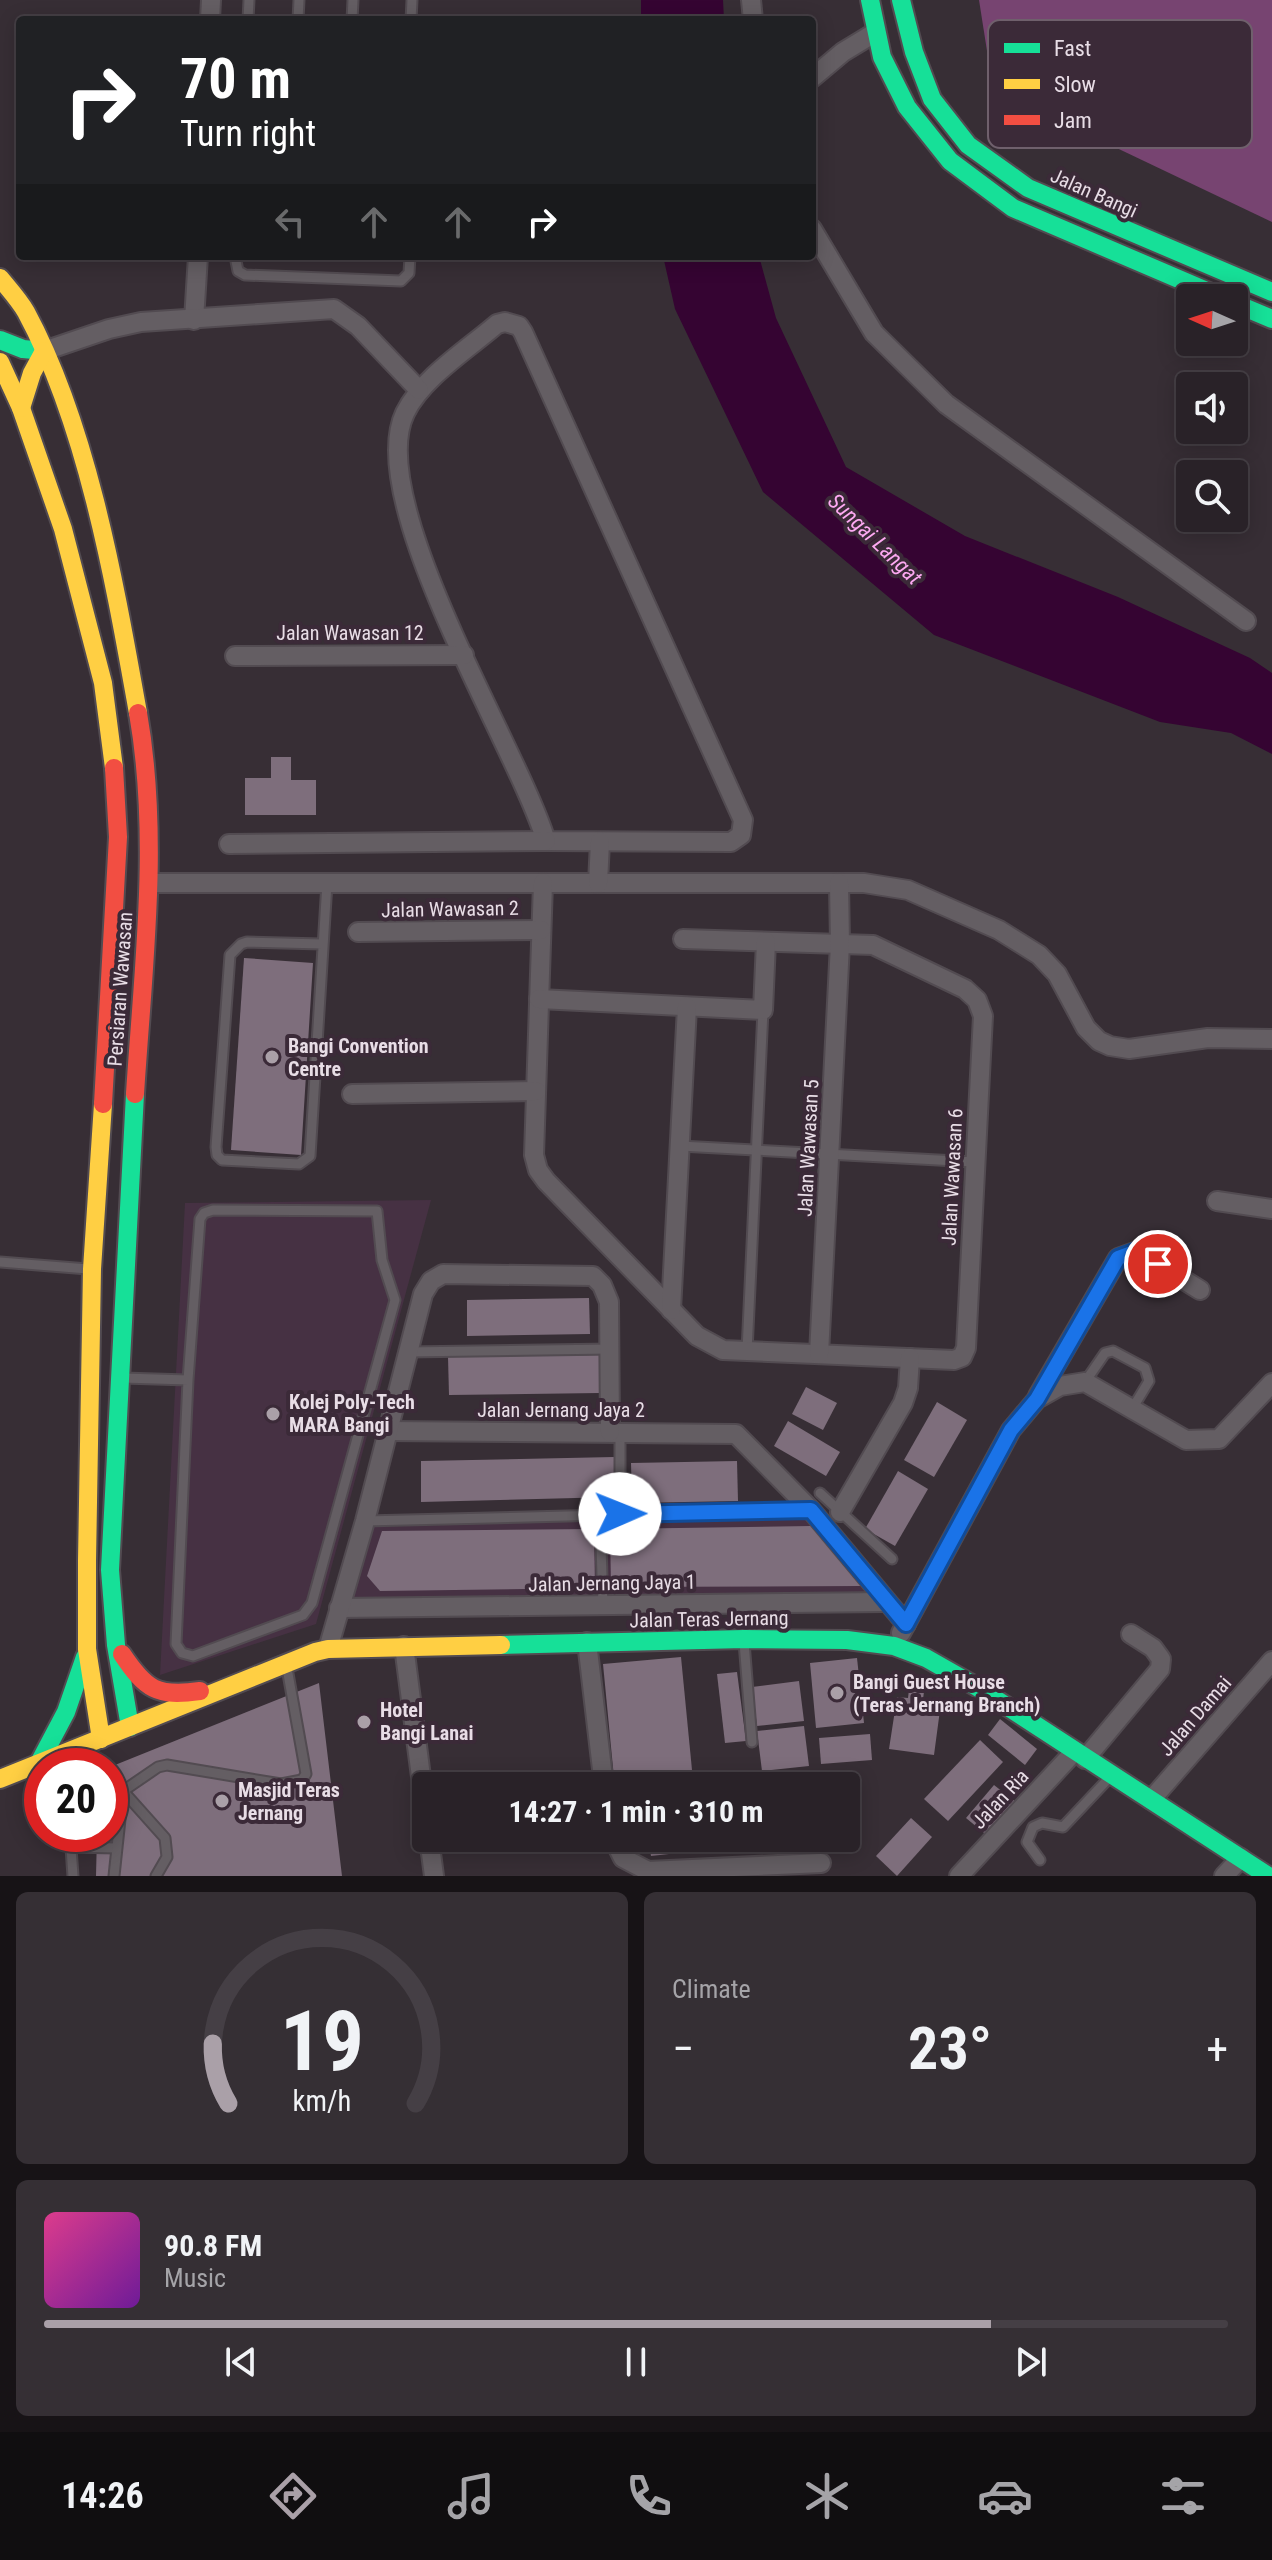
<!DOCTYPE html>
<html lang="en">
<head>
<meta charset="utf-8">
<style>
  :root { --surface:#292228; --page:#352f34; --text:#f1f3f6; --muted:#a5a4a8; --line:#453f45; --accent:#aaa0a8 }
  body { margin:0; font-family:"Roboto Condensed",sans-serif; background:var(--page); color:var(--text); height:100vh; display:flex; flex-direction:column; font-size:30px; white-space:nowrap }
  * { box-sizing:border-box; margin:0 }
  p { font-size:26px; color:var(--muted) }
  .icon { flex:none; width:44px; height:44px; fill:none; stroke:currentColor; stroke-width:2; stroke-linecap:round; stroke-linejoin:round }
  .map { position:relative; height:1876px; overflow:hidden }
  .drawer { display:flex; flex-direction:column; gap:16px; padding:16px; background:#171316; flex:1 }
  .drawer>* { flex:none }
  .banner { position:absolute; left:16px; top:16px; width:800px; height:244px; border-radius:8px; box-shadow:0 4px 20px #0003,0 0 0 2px var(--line); background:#202124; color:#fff; overflow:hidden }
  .needle { width:52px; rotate:273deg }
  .controls { position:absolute; left:1176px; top:284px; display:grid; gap:16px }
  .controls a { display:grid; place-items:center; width:72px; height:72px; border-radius:8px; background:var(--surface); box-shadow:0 4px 20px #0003,0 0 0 2px var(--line); font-size:40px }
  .speed { position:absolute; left:24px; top:1748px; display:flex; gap:16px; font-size:40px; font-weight:700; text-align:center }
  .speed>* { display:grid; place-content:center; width:104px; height:104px; border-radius:50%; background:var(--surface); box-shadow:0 4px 20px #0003,0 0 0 2px var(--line); line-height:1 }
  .speed .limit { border:12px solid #d22; background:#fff; color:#111 }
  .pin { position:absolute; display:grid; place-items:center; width:68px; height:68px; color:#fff; margin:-34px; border:4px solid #fff; border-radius:50%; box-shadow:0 2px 8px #0007 }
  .me { position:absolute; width:88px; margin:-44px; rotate:89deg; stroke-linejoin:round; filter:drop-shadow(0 0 6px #0008) }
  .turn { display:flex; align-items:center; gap:28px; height:168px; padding:0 32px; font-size:36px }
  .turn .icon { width:104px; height:104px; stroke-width:2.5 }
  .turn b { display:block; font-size:56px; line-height:68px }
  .lanes { display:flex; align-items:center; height:76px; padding:0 32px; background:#0003; justify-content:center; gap:40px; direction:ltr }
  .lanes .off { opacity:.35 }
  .big { font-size:60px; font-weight:700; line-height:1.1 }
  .drawer .card { flex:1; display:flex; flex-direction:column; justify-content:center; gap:12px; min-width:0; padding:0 28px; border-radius:12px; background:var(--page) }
  .drawer .dial { align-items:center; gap:0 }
  .dial svg { height:208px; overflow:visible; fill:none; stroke:var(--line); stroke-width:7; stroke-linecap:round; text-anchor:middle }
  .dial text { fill:var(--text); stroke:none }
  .song { display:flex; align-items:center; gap:24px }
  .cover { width:96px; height:96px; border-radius:12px; background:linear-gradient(135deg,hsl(330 70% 55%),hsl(280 70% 35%)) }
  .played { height:8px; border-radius:4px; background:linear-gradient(90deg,var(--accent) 80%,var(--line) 80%) }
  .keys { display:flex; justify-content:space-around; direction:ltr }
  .heat { display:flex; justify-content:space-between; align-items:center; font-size:44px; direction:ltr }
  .drawer .tiles { flex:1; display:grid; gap:16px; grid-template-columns:1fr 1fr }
  .card:last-child { grid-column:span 2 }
  .trip { position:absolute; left:412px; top:1772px; width:448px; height:80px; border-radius:8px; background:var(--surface); box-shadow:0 4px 20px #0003,0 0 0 2px var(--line); font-weight:700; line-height:80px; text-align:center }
  .menu { display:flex; height:128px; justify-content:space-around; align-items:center; background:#100e10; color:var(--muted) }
  .menu .icon { width:56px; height:56px }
  .menu .selected { color:var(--accent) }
  .menu b { font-size:36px; color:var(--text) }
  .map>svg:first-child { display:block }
  .built { fill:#463143 }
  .forest { fill:#774471 }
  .water { fill:#350432 }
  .building { fill:#7e6e7c }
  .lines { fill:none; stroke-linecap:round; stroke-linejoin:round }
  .lane-casing { stroke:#524b51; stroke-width:13 }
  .street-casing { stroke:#524b51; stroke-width:22 }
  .fast-casing { stroke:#524b51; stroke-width:22 }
  .slow-casing { stroke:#524b51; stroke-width:22 }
  .jam-casing { stroke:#524b51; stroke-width:22 }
  .lane { stroke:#645e63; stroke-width:9 }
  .street { stroke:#645e63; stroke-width:18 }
  .fast { stroke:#16e098; stroke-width:18 }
  .slow { stroke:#ffcf43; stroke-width:18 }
  .jam { stroke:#f24e42; stroke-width:18 }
  .route-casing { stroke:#114b97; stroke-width:20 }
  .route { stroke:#1a73e8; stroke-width:14 }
  .poi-dot { fill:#aaa0a8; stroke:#3b2a38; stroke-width:3 }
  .labels { text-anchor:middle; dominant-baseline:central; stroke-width:8; stroke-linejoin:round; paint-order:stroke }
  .street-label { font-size:20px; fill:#e8dde6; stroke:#3b2a38 }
  .poi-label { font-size:20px; font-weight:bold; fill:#e8dde6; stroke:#3b2a38; text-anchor:start }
  .water-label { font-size:22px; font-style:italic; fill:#fda9f2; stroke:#3b2a38 }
  .key { fill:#3b2a38; stroke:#6f606c; stroke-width:2 }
  .key-label { font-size:22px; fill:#e8dde6 }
</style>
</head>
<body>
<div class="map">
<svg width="1272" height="1876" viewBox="0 0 1272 1876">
  <rect width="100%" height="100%" fill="#372e35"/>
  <g class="built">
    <path d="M 431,1200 L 316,1624 L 160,1675 L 185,1203 Z"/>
    <path d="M 807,1515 L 872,1595 L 349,1600 L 370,1527 Z"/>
  </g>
  <path class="forest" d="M 979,0 L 1272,0 L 1272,222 L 993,89 Z"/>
  <g class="water">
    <path d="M 641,0 L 723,0 L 724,20 L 641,20 Z"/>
    <path d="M 663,256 L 759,256 L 776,318 L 846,467 L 965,536 L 1118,597 L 1250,658 L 1272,673 L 1272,754 L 1231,733 L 1160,722 L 934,635 L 763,492 L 675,309 Z"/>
  </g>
  <g class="building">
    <path d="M 271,757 L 291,757 L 291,780 L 316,780 L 316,815 L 245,815 L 245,778 L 271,778 Z"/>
    <path d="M 244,958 L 313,963 L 301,1155 L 231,1150 Z"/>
    <path d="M 589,1298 L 590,1334 L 467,1336 L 467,1300 Z"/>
    <path d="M 600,1355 L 600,1393 L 449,1395 L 448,1357 Z"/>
    <path d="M 806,1387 L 837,1403 L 823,1430 L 792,1414 Z"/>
    <path d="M 937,1402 L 967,1420 L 934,1477 L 904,1460 Z"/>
    <path d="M 788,1421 L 840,1452 L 826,1476 L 774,1446 Z"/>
    <path d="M 614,1457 L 614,1497 L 421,1502 L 421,1461 Z"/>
    <path d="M 737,1461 L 738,1501 L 632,1503 L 631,1463 Z"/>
    <path d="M 898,1471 L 928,1489 L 895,1546 L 865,1529 Z"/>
    <path d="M 811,1526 L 861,1586 L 611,1587 L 610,1529 Z"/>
    <path d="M 594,1529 L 595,1588 L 380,1591 L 367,1576 L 382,1531 Z"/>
    <path d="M 681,1657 L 692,1770 L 614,1778 L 603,1664 Z"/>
    <path d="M 857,1658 L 864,1723 L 816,1728 L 810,1663 Z"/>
    <path d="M 737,1672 L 746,1741 L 725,1743 L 717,1674 Z"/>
    <path d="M 799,1681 L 804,1721 L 757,1726 L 752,1687 Z"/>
    <path d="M 910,1681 L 925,1684 L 922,1707 L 940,1710 L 934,1755 L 889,1749 L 897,1697 L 908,1698 Z"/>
    <path d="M 319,1683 L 342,1876 L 96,1876 L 97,1834 L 110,1834 L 110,1767 Z"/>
    <path d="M 1000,1719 L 1037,1749 L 1025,1765 L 988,1735 Z"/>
    <path d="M 804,1726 L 809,1766 L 762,1771 L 757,1731 Z"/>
    <path d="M 870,1734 L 872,1760 L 821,1764 L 819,1738 Z"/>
    <path d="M 980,1740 L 1003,1762 L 948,1821 L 924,1799 Z"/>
    <path d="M 682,1778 L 683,1786 L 646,1786 L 646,1782 Z"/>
    <path d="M 994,1785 L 1017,1803 L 989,1837 L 966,1818 Z"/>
    <path d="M 911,1818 L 932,1837 L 897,1876 L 876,1856 Z"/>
    <path d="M 641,1838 L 685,1838 L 687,1852 L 651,1856 L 650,1850 L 642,1851 Z"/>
  </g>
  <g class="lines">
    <g class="lane-casing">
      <g id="lane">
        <path d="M 248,20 L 249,0"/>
        <path d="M 298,20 L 299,0"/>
        <path d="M 352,20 L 353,0"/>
        <path d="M 411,20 L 412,0"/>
        <path d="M 235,256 L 238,271 L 245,275 L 401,281 L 409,273 L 410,256"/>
        <path d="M 322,944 L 247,942 L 241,944 L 230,955 L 216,1147 L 217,1155 L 222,1160 L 299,1164 L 310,1156 L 327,883"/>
        <path d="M 680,1146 L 975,1162"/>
        <path d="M 0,1262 L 88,1269"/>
        <path d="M 747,1351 L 763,1010"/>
        <path d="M 407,1352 L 611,1349"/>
        <path d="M 123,1378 L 188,1380 L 176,1644 L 182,1653 L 193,1656 L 303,1615 L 312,1603 L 395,1300 L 382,1260 L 377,1211 L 213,1210 L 204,1213 L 200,1219 L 188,1380"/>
        <path d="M 1085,1382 L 1105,1353 L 1113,1351 L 1145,1368 L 1149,1381 L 1132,1409"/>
        <path d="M 820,1493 L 892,1559"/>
        <path d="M 620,1514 L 620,1432"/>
        <path d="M 600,1515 L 603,1606"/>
        <path d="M 365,1521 L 809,1510"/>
        <path d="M 744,1642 L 752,1742"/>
        <path d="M 123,1791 L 165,1838 L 167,1857 L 156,1876"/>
        <path d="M 70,1834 L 73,1876"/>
        <path d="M 71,1847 L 116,1848"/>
        <path d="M 1040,1860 L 1027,1842 L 1033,1827 L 1042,1823 L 1063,1827 L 1110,1777"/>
        <path d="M 114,1876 L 123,1791 L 158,1767 L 167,1765 L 281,1784 L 302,1780 L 306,1774 L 287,1668"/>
      </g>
    </g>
    <g class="street-casing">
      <g id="street">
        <path d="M 751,0 L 753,20"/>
        <path d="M 210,20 L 211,0"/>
        <path d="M 812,78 L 843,52 L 876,32"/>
        <path d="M 812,229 L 874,333 L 946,404 L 1246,621"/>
        <path d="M 194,320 L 198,256"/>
        <path d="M 505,322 L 519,326 L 523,332 L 743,820 L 741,835 L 731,842 L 546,841 C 517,746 363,501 405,413 C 422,378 468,349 497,324 Z"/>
        <path d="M 44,351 L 109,329 L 141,322 L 334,309 L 358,326 L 419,390"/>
        <path d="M 235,656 L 464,655"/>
        <path d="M 229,844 L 546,841"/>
        <path d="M 149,883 L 864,883 L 908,890 L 999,930 L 1039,955 L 1057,974 L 1086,1028 L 1099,1041 L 1110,1046 L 1129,1049 L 1208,1038 L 1272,1039"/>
        <path d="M 543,883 L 534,1155 L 538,1170 L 546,1181 L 697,1336 L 723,1350 L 954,1360 L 962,1357 L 966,1348 L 983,1016 L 977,1000 L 965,989 L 873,945 L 683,939"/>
        <path d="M 598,883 L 600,842"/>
        <path d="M 358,932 L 541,930"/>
        <path d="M 539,999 L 763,1010 L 766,942"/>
        <path d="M 352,1094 L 536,1091"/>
        <path d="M 1217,1201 L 1272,1209"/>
        <path d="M 671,1310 L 687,1007"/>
        <path d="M 819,1354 L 840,944 L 839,883"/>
        <path d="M 1038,1396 L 1118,1258 L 1137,1251 L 1200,1290"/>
        <path d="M 386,1431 L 736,1434 L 811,1510 L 906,1624"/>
        <path d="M 840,1512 L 903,1403 L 908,1388 L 910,1358"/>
        <path d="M 339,1608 L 886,1602"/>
        <path d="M 901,1633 L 1011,1430 L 1037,1399 L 1060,1386 L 1085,1382 L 1186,1440 L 1219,1439 L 1272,1383"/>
        <path d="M 587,1642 L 604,1786"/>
        <path d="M 404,1646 L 426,1815"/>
        <path d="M 328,1649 L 365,1521 L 423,1294 L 431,1281 L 443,1274 L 593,1276 L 602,1285 L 609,1302 L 610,1432"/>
        <path d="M 1085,1759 L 1160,1669 L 1161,1659 L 1153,1648 L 1131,1634"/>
        <path d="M 1151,1800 L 1272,1661"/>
        <path d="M 429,1838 L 434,1876"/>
        <path d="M 613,1838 L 623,1858 L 648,1871 L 821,1863"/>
        <path d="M 959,1876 L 1074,1752"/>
        <path d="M 1224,1876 L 1241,1858"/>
      </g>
    </g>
    <g class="fast-casing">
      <g id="fast">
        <path d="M 870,0 L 882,57 L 907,107 L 950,161 L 1013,208 L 1223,298"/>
        <path d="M 901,0 L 914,52 L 932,99 L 968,145 L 1028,188 L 1272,292"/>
        <path d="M 1234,303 L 1272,319"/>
        <path d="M 0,340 L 23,349 L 44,351"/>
        <path d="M 501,1645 L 744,1639 L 847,1640 L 894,1646 L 926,1658 L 977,1687 L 1268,1876"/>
        <path d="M 130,1727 L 116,1645 L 110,1570 L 135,1094"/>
        <path d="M 38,1765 L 66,1712 L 85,1657"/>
      </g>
    </g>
    <g class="slow-casing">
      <g id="slow">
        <path d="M 0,278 C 9,289 19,300 26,312 C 88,427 115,585 138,713"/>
        <path d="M 0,362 L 21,408 L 63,529 L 103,683 L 114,768"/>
        <path d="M 21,408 L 32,373 L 44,351"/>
        <path d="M 101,1739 L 87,1649 L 87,1561 L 92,1269 L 103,1104"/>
        <path d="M 0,1779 L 315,1652 L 328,1649 L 501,1645"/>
      </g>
    </g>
    <g class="jam-casing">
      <g id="jam">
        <path d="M 135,1094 C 143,968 160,838 138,713"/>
        <path d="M 103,1104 L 118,837 L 114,768"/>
        <path d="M 122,1654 C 146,1690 157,1697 200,1691"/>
      </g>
    </g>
    <use href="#lane" class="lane"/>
    <use href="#street" class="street"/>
    <use href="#fast" class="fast"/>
    <use href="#slow" class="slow"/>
    <use href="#jam" class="jam"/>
  </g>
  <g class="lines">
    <g class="route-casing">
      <path id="route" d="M 620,1514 L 811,1510 L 906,1624 L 1011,1430 L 1037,1399 L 1118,1258 L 1137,1251 L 1158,1264"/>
    </g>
    <use href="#route" class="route"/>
  </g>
  <g class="poi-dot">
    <circle cx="272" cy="1057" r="8"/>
    <circle cx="273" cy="1414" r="8"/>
    <circle cx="837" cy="1693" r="8"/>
    <circle cx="364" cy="1722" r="8"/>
    <circle cx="222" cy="1801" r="8"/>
  </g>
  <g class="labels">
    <g class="street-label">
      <text transform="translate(1094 193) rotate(24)">Jalan Bangi</text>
      <text x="350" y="633">Jalan Wawasan 12</text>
      <text transform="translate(450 909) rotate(-1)">Jalan Wawasan 2</text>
      <text transform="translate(120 989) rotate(-86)">Persiaran Wawasan</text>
      <text transform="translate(808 1148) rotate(-87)">Jalan Wawasan 5</text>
      <text transform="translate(952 1177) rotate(-87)">Jalan Wawasan 6</text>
      <text x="561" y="1410">Jalan Jernang Jaya 2</text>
      <text transform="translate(612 1583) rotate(-1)">Jalan Jernang Jaya 1</text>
      <text transform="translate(709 1619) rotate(-1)">Jalan Teras Jernang</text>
      <text transform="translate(1195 1716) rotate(-49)">Jalan Damai</text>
      <text transform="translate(1000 1799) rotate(-47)">Jalan Ria</text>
    </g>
    <g class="poi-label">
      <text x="288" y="1046">Bangi Convention<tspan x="288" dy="23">Centre</tspan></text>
      <text x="289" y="1402">Kolej Poly-Tech<tspan x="289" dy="23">MARA Bangi</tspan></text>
      <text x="853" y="1682">Bangi Guest House<tspan x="853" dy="23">(Teras Jernang Branch)</tspan></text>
      <text x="380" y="1710">Hotel<tspan x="380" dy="23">Bangi Lanai</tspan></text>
      <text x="238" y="1790">Masjid Teras<tspan x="238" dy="23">Jernang</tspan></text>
    </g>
    <g class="water-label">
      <text transform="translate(875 539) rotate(44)">Sungai Langat</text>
    </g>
  </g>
  <rect x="988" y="20" width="264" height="128" rx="12" class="key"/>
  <rect x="1004" y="43" width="36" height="10" fill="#16e098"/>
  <rect x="1004" y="79" width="36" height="10" fill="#ffcf43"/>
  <rect x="1004" y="115" width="36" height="10" fill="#f24e42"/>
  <g class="key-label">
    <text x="1054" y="56">Fast</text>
    <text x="1054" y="92">Slow</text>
    <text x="1054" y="128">Jam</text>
  </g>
</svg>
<div class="controls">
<a><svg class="needle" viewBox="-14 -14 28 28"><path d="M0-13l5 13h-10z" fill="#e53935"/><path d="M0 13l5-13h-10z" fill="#a5a4a8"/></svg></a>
<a><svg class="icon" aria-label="sound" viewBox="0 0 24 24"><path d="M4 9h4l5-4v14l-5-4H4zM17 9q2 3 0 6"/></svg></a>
<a><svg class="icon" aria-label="search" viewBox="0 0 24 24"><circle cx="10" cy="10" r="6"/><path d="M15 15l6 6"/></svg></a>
</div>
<div class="speed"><div class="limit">20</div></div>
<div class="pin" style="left:1158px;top:1264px;background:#d93025"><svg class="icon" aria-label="arrive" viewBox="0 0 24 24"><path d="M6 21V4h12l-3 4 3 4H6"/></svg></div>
<svg class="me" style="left:620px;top:1514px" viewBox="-20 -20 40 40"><circle r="19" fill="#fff"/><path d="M0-13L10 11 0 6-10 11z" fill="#1a73e8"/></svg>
<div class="trip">14:27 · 1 min · 310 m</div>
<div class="banner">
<div class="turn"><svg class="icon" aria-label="right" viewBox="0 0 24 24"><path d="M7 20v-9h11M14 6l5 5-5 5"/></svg><div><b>70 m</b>Turn right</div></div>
<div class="lanes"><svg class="icon off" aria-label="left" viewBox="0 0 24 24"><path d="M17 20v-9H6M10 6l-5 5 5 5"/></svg><svg class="icon off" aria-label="ahead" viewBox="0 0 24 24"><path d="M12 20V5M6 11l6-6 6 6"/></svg><svg class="icon off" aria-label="ahead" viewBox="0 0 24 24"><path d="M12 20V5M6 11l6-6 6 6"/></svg><svg class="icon" aria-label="right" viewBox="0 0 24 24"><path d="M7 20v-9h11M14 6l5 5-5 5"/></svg></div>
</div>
</div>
<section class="drawer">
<div class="tiles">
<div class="card dial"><svg viewBox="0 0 100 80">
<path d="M14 69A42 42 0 1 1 86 69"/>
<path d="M14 69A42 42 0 0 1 8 46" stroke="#aaa0a8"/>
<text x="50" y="56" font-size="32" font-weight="700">19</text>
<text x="50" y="72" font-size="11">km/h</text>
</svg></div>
<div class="card"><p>Climate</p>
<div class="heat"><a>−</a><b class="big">23°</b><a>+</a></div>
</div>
<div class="card">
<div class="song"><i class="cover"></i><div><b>90.8 FM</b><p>Music</p></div></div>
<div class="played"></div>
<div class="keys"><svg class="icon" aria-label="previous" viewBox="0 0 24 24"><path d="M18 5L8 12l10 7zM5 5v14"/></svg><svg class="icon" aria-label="pause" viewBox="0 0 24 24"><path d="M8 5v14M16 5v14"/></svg><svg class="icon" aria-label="next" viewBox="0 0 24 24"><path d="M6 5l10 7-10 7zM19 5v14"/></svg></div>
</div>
</div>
</section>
<nav class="menu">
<b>14:26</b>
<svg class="icon selected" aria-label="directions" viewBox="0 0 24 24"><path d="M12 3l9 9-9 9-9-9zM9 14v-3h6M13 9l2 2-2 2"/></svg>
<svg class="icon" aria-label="music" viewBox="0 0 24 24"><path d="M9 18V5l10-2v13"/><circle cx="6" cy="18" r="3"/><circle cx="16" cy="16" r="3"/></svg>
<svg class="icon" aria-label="phone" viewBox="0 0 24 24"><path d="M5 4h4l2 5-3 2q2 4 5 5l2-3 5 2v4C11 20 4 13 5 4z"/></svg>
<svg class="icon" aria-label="climate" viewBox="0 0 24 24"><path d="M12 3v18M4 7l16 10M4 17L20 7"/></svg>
<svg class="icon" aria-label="car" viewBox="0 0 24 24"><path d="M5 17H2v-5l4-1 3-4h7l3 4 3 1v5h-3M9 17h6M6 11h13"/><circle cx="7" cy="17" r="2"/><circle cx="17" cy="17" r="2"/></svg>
<svg class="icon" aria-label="filters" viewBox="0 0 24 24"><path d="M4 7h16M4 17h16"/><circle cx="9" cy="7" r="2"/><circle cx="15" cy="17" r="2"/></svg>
</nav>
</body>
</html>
